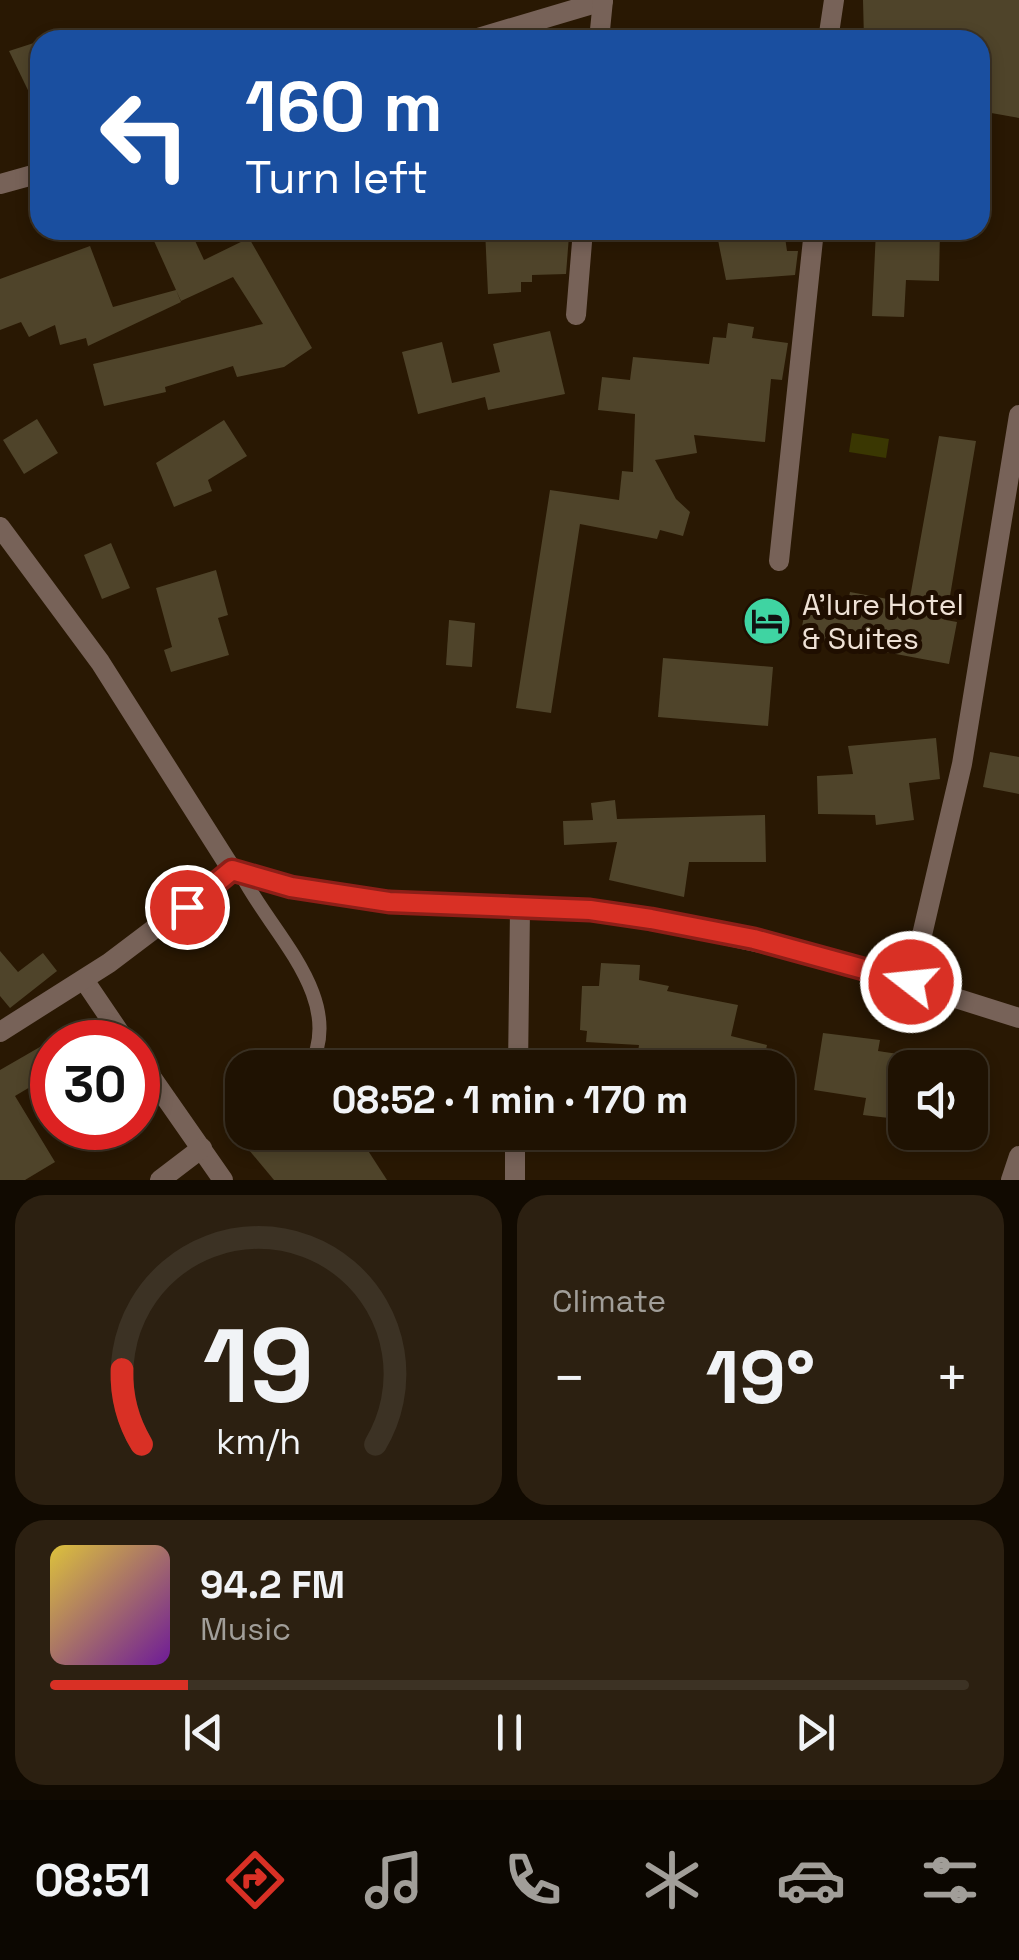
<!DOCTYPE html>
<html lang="en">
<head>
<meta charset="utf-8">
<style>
  :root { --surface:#1f1202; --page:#2c2011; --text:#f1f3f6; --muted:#a19e99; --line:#3c3224; --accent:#d93025 }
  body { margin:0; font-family:"Space Grotesk",sans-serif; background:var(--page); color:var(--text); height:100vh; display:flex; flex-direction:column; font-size:38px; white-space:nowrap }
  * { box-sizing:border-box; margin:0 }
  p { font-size:32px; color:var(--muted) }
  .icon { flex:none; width:55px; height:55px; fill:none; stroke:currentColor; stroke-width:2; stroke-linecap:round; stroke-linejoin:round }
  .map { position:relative; height:1180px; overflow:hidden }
  .details { display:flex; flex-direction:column; gap:15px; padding:15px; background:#110a01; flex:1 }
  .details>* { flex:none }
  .banner { position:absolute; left:30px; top:30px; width:960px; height:210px; border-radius:30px; box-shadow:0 5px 15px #0003,0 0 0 2px var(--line); background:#1a4fa0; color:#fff; overflow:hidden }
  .tools { position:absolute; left:888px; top:1050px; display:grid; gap:20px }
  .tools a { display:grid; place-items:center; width:100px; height:100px; border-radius:20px; background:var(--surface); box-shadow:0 5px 15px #0003,0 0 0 2px var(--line); font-size:50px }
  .speed { position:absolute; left:30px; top:1020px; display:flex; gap:20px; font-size:50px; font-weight:700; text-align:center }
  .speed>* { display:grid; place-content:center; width:130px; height:130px; border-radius:50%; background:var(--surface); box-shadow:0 5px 15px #0003,0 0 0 2px var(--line); line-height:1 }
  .speed .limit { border:15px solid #d22; background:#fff; color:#111 }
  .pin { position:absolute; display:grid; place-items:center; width:85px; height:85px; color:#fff; margin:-42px; border:5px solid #fff; border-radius:50%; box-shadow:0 2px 10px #0007 }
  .me { position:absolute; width:110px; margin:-55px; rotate:286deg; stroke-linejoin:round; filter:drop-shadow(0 0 8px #0008) }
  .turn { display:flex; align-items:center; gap:35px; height:210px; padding:0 50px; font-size:45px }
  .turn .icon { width:130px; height:130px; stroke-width:2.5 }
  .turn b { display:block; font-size:70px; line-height:85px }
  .big { font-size:75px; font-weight:600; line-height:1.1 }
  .details .widget { flex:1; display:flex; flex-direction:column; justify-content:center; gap:15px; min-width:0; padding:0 35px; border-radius:30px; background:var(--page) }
  .details .dial { align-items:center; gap:0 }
  .dial svg { height:260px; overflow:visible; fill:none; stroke:var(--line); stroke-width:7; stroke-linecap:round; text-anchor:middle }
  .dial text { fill:var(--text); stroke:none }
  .song { display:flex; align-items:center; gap:30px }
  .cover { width:120px; height:120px; border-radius:15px; background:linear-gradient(135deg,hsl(50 70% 55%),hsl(280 70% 35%)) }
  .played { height:10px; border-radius:5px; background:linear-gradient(90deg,var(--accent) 15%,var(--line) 15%) }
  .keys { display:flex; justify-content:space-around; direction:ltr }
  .heat { display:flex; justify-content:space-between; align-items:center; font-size:55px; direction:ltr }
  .details .tiles { flex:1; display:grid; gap:15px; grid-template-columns:1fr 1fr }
  .widget:last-child { grid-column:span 2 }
  .trip { position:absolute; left:225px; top:1050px; width:570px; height:100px; border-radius:30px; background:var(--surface); box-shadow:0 5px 15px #0003,0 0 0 2px var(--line); font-weight:600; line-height:100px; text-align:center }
  .tab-bar { display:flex; height:160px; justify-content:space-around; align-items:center; background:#0c0701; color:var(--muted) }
  .tab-bar .icon { width:70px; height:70px }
  .tab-bar .on { color:var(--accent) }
  .tab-bar b { font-size:45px; color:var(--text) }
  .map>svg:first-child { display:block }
  .water { fill:#3a3702 }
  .building { fill:#4f442a }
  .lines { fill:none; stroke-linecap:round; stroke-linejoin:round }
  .service { stroke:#776258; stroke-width:14 }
  .minor { stroke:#776258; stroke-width:20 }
  .route-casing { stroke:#8d1f18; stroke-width:25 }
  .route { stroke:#d93025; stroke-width:18 }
  .labels { text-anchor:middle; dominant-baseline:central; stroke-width:10; stroke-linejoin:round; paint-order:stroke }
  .poi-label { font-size:30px; fill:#eee1d5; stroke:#1f0e00; text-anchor:start }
</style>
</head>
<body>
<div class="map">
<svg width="1019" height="1180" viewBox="0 0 1019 1180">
  <rect width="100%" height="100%" fill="#291803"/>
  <path class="water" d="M 852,433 L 889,439 L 886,458 L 849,452 Z"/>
  <g class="building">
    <path d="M 863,0 L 1019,0 L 1019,118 L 980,111 L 980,40 L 864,40 Z"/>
    <path d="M 40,41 L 40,115 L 9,51 Z"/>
    <path d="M 179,230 L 190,230 L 204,260 L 249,238 L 312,348 L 284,367 L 237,377 L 233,366 L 165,387 L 166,392 L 104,406 L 93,364 L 263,324 L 233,277 L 181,301 L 176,290 L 181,302 L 88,346 L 86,338 L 60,345 L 55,325 L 29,337 L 21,322 L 0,330 L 0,279 L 90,246 L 113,307 L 176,290 L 154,241 Z"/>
    <path d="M 485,230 L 569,236 L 566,274 L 532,275 L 532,282 L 521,282 L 521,292 L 488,294 Z"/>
    <path d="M 716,230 L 784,230 L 787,251 L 798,251 L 795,275 L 726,280 Z"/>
    <path d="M 876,230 L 940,230 L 939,281 L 906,280 L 904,317 L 872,316 Z"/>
    <path d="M 728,323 L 754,327 L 752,338 L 788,343 L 782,380 L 771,379 L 765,442 L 694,435 L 697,453 L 655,460 L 676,499 L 690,512 L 683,536 L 660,530 L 657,539 L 580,524 L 551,713 L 516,708 L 550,490 L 619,500 L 622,471 L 633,472 L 635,414 L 598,410 L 602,377 L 630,380 L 633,357 L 709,364 L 713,337 L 726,338 Z"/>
    <path d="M 550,331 L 565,394 L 488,410 L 485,397 L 418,414 L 402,352 L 442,342 L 452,383 L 500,372 L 493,344 Z"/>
    <path d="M 37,419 L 58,453 L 24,474 L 3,440 Z"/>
    <path d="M 224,420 L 247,456 L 208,480 L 212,491 L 174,507 L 156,463 Z"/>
    <path d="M 939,436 L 976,441 L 946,620 L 957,622 L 949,664 L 800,636 L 807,602 L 824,606 L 826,597 L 848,601 L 850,592 L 909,603 Z"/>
    <path d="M 111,543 L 130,588 L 102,599 L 84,555 Z"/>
    <path d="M 216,570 L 228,615 L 218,618 L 229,655 L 171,672 L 164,650 L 172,647 L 156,588 Z"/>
    <path d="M 449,620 L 475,623 L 472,667 L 446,665 Z"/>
    <path d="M 663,658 L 773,667 L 768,726 L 658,717 Z"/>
    <path d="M 936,738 L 940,779 L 909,783 L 914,820 L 876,825 L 875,815 L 818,814 L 817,776 L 853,774 L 848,746 Z"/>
    <path d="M 990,752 L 1019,757 L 1019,794 L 983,787 Z"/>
    <path d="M 615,800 L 617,819 L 765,815 L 766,862 L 689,862 L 684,897 L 609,880 L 617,842 L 564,845 L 563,821 L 593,820 L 591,803 Z"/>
    <path d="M 0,951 L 18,972 L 43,953 L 57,971 L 10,1008 L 0,996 Z"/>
    <path d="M 601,963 L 640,965 L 639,980 L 669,986 L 667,991 L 738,1005 L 731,1036 L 767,1045 L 762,1068 L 697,1068 L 638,1052 L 639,1045 L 586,1042 L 587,1031 L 580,1030 L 582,986 L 599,986 Z"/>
    <path d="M 823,1033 L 880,1040 L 878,1051 L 898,1054 L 889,1118 L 863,1115 L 866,1098 L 814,1090 Z"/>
    <path d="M 52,1040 L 52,1074 L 15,1096 L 55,1162 L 25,1180 L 0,1180 L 0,1070 Z"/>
    <path d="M 234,1132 L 356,1132 L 387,1180 L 274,1180 Z"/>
  </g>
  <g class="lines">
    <path class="service" d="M 241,874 C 269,931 348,999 309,1068"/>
    <g class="minor">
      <path d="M 471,40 L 603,1"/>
      <path d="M 599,40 L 603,0"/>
      <path d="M 828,40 L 834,0"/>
      <path d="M 0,184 L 40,173"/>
      <path d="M 576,315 L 583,230"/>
      <path d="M 0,527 L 100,662 L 232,870 L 291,887 L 389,902 L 590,910 L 651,919 L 829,958 L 1019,1018"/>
      <path d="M 779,561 L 814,230"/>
      <path d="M 84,980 L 126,1042"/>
      <path d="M 911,982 L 962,764 L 1019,415"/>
      <path d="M 0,1032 L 109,963 L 232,870"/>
      <path d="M 138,1058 L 223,1180"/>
      <path d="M 518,1068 L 520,909"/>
      <path d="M 160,1180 L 202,1148"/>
      <path d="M 515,1180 L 515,1132"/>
      <path d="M 1011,1180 L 1019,1156"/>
    </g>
  </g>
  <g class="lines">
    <g class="route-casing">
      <path id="route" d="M 187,907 L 232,870 L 291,887 L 389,902 L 590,910 L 651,919 L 754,939 L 911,982"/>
    </g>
    <use href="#route" class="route"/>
  </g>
  <defs>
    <g id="hotel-disc" transform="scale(2.5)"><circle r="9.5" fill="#3fd4a2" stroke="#1f0e00"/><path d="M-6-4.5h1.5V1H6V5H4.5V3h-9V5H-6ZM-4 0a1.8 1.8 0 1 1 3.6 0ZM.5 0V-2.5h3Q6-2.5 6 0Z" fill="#111"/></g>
  </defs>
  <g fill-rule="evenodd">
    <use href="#hotel-disc" x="767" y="621"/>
  </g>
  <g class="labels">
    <g class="poi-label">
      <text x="802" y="604">A'lure Hotel<tspan x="802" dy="34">&amp; Suites</tspan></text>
    </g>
  </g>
</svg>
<div class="tools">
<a><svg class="icon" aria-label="sound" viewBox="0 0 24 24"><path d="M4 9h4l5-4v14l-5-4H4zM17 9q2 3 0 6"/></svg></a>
</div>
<div class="speed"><div class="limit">30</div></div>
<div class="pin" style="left:187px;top:907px;background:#d93025"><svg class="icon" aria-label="arrive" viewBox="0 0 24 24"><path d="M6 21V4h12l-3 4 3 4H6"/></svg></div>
<svg class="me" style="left:911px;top:982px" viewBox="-20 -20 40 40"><circle r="17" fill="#d93025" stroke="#fff" stroke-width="3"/><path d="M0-11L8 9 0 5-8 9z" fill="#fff"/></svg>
<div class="trip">08:52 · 1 min · 170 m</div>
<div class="banner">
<div class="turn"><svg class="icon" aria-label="left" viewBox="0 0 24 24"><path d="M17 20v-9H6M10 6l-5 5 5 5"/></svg><div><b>160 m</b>Turn left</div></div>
</div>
</div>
<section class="details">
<div class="tiles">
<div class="widget dial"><svg viewBox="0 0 100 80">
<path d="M14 69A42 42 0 1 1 86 69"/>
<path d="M14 69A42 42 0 0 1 8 46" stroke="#d93025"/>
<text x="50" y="56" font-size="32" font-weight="700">19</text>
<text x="50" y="72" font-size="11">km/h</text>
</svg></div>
<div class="widget"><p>Climate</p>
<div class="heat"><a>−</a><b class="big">19°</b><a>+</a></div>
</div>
<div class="widget">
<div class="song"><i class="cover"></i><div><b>94.2 FM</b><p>Music</p></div></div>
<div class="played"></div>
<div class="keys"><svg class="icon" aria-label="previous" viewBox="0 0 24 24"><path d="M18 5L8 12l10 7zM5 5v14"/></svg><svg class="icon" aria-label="pause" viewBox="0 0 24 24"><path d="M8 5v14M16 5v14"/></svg><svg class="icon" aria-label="next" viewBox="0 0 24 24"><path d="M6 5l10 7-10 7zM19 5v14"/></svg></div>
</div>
</div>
</section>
<nav class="tab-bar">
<b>08:51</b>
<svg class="icon on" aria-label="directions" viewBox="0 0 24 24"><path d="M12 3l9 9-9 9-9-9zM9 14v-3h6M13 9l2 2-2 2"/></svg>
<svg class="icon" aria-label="music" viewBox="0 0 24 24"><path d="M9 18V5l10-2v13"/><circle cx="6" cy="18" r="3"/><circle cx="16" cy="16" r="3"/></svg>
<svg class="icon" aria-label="phone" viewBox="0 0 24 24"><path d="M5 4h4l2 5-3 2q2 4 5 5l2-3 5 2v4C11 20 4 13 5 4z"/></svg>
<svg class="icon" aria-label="climate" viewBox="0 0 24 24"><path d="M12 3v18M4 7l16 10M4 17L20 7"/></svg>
<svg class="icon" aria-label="car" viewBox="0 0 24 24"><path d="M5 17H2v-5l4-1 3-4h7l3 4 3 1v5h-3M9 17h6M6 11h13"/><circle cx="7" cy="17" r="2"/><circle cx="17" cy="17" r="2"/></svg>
<svg class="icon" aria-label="filters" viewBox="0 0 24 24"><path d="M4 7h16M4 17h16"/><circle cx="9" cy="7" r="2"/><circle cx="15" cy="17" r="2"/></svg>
</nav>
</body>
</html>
